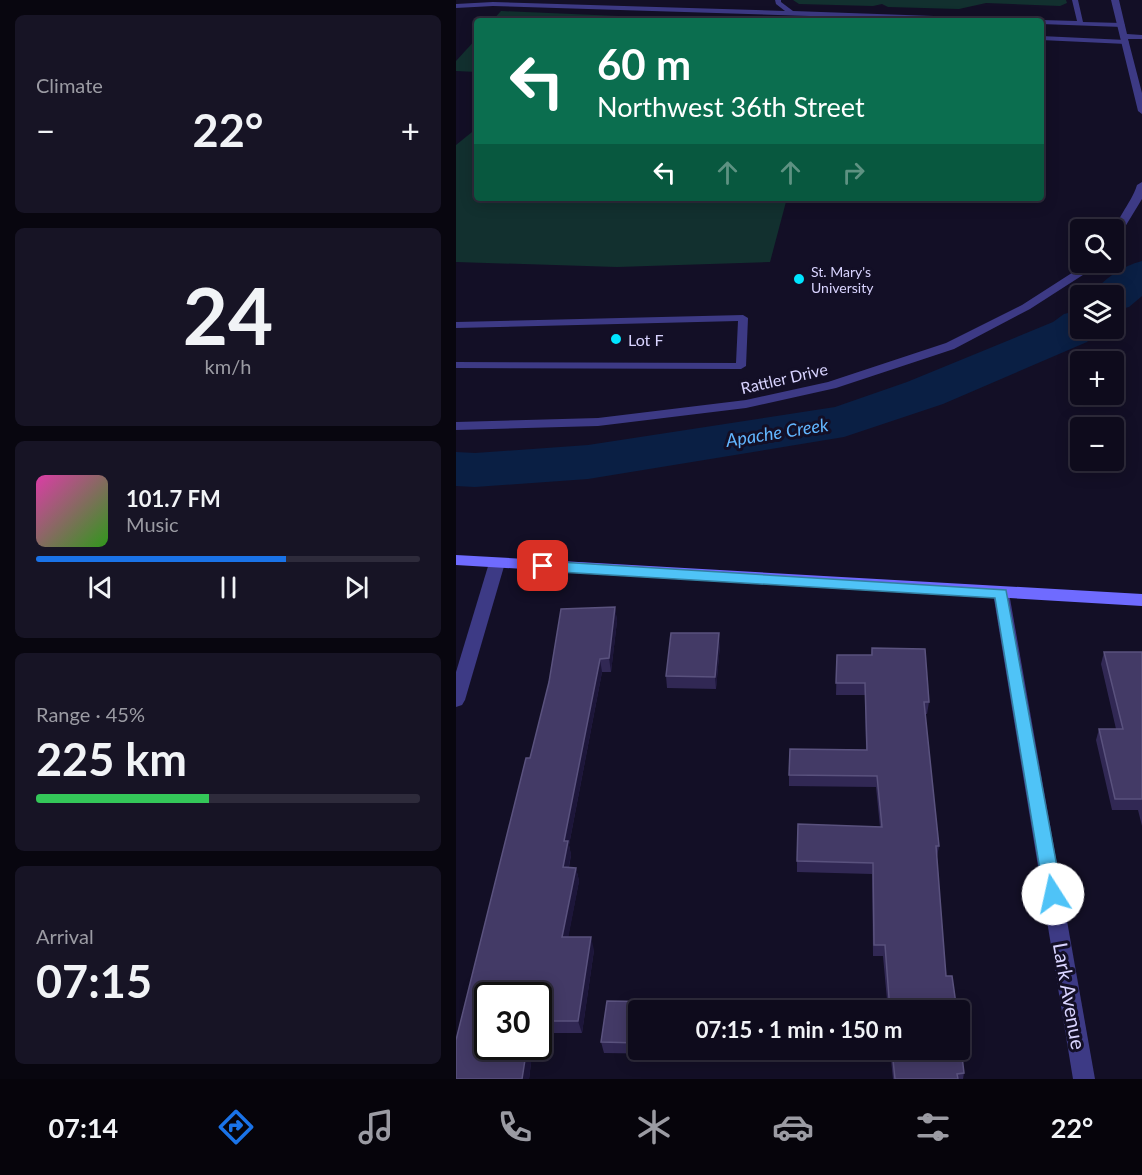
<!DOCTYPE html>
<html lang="en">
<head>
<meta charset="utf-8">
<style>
  :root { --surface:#0e0b1c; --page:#171425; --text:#f1f3f6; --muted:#9b9ba3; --line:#2e2b3b; --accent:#1a73e8 }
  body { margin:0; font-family:Lato,sans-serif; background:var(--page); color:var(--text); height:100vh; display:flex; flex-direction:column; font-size:22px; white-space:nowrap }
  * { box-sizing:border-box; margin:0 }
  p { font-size:20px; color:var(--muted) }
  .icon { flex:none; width:33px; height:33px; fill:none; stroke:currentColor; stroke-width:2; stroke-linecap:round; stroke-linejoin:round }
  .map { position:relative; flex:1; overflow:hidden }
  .drawer { display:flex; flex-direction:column; gap:15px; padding:15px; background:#08060f; width:456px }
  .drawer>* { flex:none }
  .guide { position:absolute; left:18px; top:18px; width:570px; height:183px; border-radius:6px; box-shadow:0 3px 15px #0003,0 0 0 2px var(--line); background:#0b6e4f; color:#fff; overflow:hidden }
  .fabs { position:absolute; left:614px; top:219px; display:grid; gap:12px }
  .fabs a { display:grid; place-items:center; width:54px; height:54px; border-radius:6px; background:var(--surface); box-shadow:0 3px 15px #0003,0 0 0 2px var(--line); font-size:30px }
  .speed { position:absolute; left:18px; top:982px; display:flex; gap:12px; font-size:30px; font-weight:700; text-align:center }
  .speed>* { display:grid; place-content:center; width:78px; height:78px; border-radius:50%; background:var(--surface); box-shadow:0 3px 15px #0003,0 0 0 2px var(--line); line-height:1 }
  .speed .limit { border:3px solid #111; border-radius:9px; background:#fff; color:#111 }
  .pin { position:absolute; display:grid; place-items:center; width:51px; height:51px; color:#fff; margin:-26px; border-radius:12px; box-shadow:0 3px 9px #0006 }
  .me { position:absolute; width:66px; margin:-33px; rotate:350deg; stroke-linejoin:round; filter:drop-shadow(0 0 4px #0008) }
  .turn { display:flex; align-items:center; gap:21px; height:126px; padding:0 24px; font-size:27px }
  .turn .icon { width:78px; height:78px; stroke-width:2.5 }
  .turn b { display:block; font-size:42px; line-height:51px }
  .lanes { display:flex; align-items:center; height:57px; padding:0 24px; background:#0003; justify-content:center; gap:30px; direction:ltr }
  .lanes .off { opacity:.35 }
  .big { font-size:45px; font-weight:700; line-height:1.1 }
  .drawer .tile { flex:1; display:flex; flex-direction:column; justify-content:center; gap:9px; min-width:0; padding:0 21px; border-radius:9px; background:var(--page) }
  .drawer .dial { align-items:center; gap:0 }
  .dial b { font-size:78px; line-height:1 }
  .song { display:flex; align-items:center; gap:18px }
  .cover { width:72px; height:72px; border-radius:9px; background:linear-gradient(135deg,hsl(320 70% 55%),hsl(110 70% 35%)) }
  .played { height:6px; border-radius:3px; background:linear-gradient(90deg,var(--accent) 65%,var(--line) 65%) }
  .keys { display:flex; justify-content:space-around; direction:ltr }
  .heat { display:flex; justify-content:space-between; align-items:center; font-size:33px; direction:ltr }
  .charge { height:9px; border-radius:4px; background:linear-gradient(90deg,#34c759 45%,var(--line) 0) }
  .trip { position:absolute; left:172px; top:1000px; width:342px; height:60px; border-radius:6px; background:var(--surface); box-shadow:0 3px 15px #0003,0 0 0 2px var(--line); font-weight:700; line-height:60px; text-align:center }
  .tabs { display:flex; height:96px; justify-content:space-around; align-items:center; background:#06040b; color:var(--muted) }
  .tabs .icon { width:42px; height:42px }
  .tabs .on { color:var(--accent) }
  .tabs b { font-size:27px; color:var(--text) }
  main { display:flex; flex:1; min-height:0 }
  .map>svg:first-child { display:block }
  .green { fill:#12302f }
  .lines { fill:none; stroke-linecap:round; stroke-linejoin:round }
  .river { fill:#0a1f44; fill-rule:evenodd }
  .lane { fill:#3d3a85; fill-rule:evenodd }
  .street { fill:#3d3a85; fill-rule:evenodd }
  .secondary { fill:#6f6bff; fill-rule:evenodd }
  .wall { fill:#312854; fill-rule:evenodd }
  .shaded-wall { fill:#1d163a }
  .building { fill:#433a66; stroke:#5a527e; stroke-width:1.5 }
  .route { fill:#4fc3f7; stroke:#337fa1; stroke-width:1.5 }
  .poi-dot { fill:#00e5ff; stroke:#130f26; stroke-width:2 }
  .labels { text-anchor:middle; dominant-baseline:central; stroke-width:6; stroke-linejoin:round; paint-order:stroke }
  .far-poi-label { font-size:14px; fill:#d9d4ff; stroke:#130f26; text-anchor:start }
  .poi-label { font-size:16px; fill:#d9d4ff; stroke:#130f26; text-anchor:start }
  .street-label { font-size:16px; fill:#d9d4ff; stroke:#130f26 }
  .water-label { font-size:18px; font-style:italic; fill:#62b6ff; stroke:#130f26 }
  .near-street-label { font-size:20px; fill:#d9d4ff; stroke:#130f26 }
</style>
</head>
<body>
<main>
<section class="drawer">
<div class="tile"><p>Climate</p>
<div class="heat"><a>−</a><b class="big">22°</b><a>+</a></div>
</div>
<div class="tile dial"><b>24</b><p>km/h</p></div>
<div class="tile">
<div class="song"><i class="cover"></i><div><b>101.7 FM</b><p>Music</p></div></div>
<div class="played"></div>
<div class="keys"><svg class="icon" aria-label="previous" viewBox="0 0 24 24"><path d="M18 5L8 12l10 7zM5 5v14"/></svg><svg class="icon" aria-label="pause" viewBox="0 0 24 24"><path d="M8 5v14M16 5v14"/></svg><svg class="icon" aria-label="next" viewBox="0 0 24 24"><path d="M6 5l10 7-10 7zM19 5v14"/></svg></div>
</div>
<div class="tile"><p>Range · 45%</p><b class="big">225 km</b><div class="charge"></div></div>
<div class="tile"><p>Arrival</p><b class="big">07:15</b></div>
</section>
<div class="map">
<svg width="686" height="1079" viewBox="0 0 686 1079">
  <rect width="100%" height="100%" fill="#130f26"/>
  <g class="green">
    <path d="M 337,0 L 610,0 L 611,3 L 604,6 L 530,3 L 503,9 L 432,7 L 426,4 L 417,6 L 343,4 Z"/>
    <path d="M 45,11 L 279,21 L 36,21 Z"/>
    <path d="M 21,38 L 21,72 L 0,71 L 0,61 Z"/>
    <path d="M 21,128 L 21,198 L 331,198 L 314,262 L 161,267 L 0,262 L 0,145 Z"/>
  </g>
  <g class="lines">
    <g class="river">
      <path d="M 686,261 L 686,296 L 673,307 L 657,311 L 657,296 L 635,296 C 647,279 666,266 686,261 Z"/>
      <path d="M 624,310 L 624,328 L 644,328 L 631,342 L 487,404 L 388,437 L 132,479 L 19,487 L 0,486 L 0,452 L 19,453 L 132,445 L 379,407 L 451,382 L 597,322 L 608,314 Z"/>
    </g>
    <g class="lane">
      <path d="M 319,0 L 325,0 L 325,2 L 337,11 L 564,19 L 567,21 L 512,21 L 37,6 L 0,8 L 0,4 L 37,2 L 329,11 L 320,4 Z"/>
      <path d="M 616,0 L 622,0 L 627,22 L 666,23 L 669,25 L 666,27 L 585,24 L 585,21 L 583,21 L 585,20 L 621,21 Z"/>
      <path d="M 585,36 L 670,40 L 673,42 L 670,44 L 585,40 Z"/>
      <path d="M 287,315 L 292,318 L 290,366 L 285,369 L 0,368 L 0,362 L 280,363 L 282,321 L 0,328 L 0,322 Z"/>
    </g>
    <g class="street">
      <path d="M 655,0 L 663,0 L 671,34 L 686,35 L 686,39 L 672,39 L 686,93 L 686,114 L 682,111 Z"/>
      <path d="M 686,182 L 686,199 L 661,240 L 657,241 C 657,220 675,205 681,185 Z"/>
      <path d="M 628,262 L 639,262 L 630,273 L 574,309 L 498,349 L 380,388 L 290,408 L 142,426 L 0,430 L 0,422 L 142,418 L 290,400 L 372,382 L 490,343 L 566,305 L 622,269 Z"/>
      <path d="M 41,558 L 46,559 L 49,563 L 9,700 L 6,705 L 0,707 L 0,672 L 33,563 L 36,559 Z"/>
      <path d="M 545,587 L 551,589 L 553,593 L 639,1079 L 617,1079 L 537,593 L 539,589 Z"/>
    </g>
    <path class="secondary" d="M 0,555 L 686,594 L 686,606 L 0,565 Z"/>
  </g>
  <g class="wall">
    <path d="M 159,607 L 161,621 L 155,672 L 146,672 L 113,845 L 115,855 L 113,867 L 120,868 L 123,881 L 112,937 L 138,950 L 126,1033 L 98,1033 L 95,1055 L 76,1055 L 73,1079 L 0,1079 L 74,758 ZM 82,996 L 82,1047 L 32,1047 Z"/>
    <path d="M 264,645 L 260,689 L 211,688 L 210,676 Z"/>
    <path d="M 416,648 L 473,702 L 471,714 L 469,714 L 483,846 L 481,857 L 490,976 L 501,1011 L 432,1011 L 427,956 L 417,956 L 416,874 L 341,872 L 341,861 L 424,827 L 420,787 L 333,786 L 333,775 L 410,750 L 409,695 L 380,695 L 381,655 L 415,655 Z"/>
    <path d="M 648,652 L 686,652 L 686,826 L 682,810 L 656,810 L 640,740 L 643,729 L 660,729 L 645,664 Z"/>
    <path d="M 151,1001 L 216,1002 L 217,1011 L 183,1011 L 183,1050 L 214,1050 L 213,1054 L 148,1053 L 145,1042 Z"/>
    <path d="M 434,1050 L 504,1050 L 508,1073 L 507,1079 L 437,1079 Z"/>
  </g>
  <g class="shaded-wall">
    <path d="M 159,607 L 161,621 L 155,672 L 153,658 Z"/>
    <path d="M 263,633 L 264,645 L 260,689 L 259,677 Z"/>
    <path d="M 144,659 L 146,672 L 113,845 L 115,855 L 110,880 L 107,867 L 108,841 Z"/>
    <path d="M 120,868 L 123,881 L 110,950 L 106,937 Z"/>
    <path d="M 135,937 L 138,950 L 126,1033 L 122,1021 Z"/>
    <path d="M 94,1021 L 98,1033 L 95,1055 L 91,1044 Z"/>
    <path d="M 71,1047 L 73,1047 L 76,1055 L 73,1079 L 66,1079 Z"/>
  </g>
  <g class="building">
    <path d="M 159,607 L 153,658 L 144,659 L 108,841 L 112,841 L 107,867 L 120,868 L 106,937 L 135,937 L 122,1021 L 94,1021 L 91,1044 L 82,1044 L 82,996 L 32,996 L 32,1047 L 71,1047 L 66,1079 L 0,1079 L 0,1040 L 70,758 L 74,758 L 93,682 L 105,609 Z"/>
    <path d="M 215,633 L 263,633 L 259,677 L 210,676 Z"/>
    <path d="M 416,648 L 469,649 L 473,702 L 468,702 L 483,846 L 480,846 L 490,976 L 496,976 L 501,1011 L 434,1011 L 429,945 L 418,945 L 417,863 L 341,861 L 342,824 L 426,827 L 421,776 L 333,775 L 334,749 L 411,750 L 409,683 L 380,683 L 381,655 L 416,655 Z"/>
    <path d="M 648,652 L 686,652 L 686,799 L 659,799 L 643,729 L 667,729 Z"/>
    <path d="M 151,1001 L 216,1002 L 215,1011 L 183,1011 L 183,1043 L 145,1042 Z"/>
    <path d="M 504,1039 L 508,1073 L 501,1074 L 502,1079 L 439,1079 L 436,1050 L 504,1050 Z"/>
  </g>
  <path class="route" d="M 87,561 L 550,590 L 606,894 L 603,900 L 597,902 L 590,900 L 588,894 L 539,598 L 87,571 L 80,566 Z"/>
  <g class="poi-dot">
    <circle cx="343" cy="279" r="6"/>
    <circle cx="160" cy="339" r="6"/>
  </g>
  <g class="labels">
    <g class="far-poi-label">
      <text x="355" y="271">St. Mary's<tspan x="355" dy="16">University</tspan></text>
    </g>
    <g class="poi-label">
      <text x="172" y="339">Lot F</text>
    </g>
    <g class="street-label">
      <text transform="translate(328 378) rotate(-13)">Rattler Drive</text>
    </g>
    <g class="water-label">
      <text transform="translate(321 432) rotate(-9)">Apache Creek</text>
    </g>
    <g class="near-street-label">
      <text transform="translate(614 996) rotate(80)">Lark Avenue</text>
    </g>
  </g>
</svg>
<div class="fabs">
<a><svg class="icon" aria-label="search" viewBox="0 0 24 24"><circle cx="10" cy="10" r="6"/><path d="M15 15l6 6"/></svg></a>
<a><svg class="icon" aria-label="layers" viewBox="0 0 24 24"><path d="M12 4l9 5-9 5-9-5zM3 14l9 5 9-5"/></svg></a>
<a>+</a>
<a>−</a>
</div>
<div class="speed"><div class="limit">30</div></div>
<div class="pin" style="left:87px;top:566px;background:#d93025"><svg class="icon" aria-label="arrive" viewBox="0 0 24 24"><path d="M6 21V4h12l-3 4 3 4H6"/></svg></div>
<svg class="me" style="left:597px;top:894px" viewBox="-20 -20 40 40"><circle r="19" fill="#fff"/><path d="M0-13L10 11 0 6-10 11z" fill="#4fc3f7"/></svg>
<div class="trip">07:15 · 1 min · 150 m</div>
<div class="guide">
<div class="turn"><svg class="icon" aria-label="left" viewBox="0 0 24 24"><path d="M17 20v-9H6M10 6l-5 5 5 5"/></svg><div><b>60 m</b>Northwest 36th Street</div></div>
<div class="lanes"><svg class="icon" aria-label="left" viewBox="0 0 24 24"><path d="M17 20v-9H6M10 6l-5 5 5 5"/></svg><svg class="icon off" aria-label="ahead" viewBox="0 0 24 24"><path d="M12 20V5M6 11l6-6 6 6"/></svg><svg class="icon off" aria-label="ahead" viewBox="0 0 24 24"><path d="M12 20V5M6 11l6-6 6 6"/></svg><svg class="icon off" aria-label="right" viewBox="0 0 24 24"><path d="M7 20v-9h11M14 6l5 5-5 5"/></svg></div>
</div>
</div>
</main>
<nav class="tabs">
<b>07:14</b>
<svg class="icon on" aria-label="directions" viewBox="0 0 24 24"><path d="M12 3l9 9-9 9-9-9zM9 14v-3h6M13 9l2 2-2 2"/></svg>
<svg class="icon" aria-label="music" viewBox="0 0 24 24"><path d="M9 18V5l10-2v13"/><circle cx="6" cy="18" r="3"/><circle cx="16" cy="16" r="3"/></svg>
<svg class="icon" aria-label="phone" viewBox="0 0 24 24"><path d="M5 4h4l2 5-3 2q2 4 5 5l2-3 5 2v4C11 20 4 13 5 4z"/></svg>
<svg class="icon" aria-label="climate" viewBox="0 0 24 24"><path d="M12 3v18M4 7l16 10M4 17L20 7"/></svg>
<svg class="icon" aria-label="car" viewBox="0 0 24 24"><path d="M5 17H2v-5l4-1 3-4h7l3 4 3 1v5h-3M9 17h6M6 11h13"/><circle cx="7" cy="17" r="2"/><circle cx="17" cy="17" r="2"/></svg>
<svg class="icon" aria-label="filters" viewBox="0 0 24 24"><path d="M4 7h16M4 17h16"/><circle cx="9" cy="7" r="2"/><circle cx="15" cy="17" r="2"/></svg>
<b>22°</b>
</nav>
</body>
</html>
